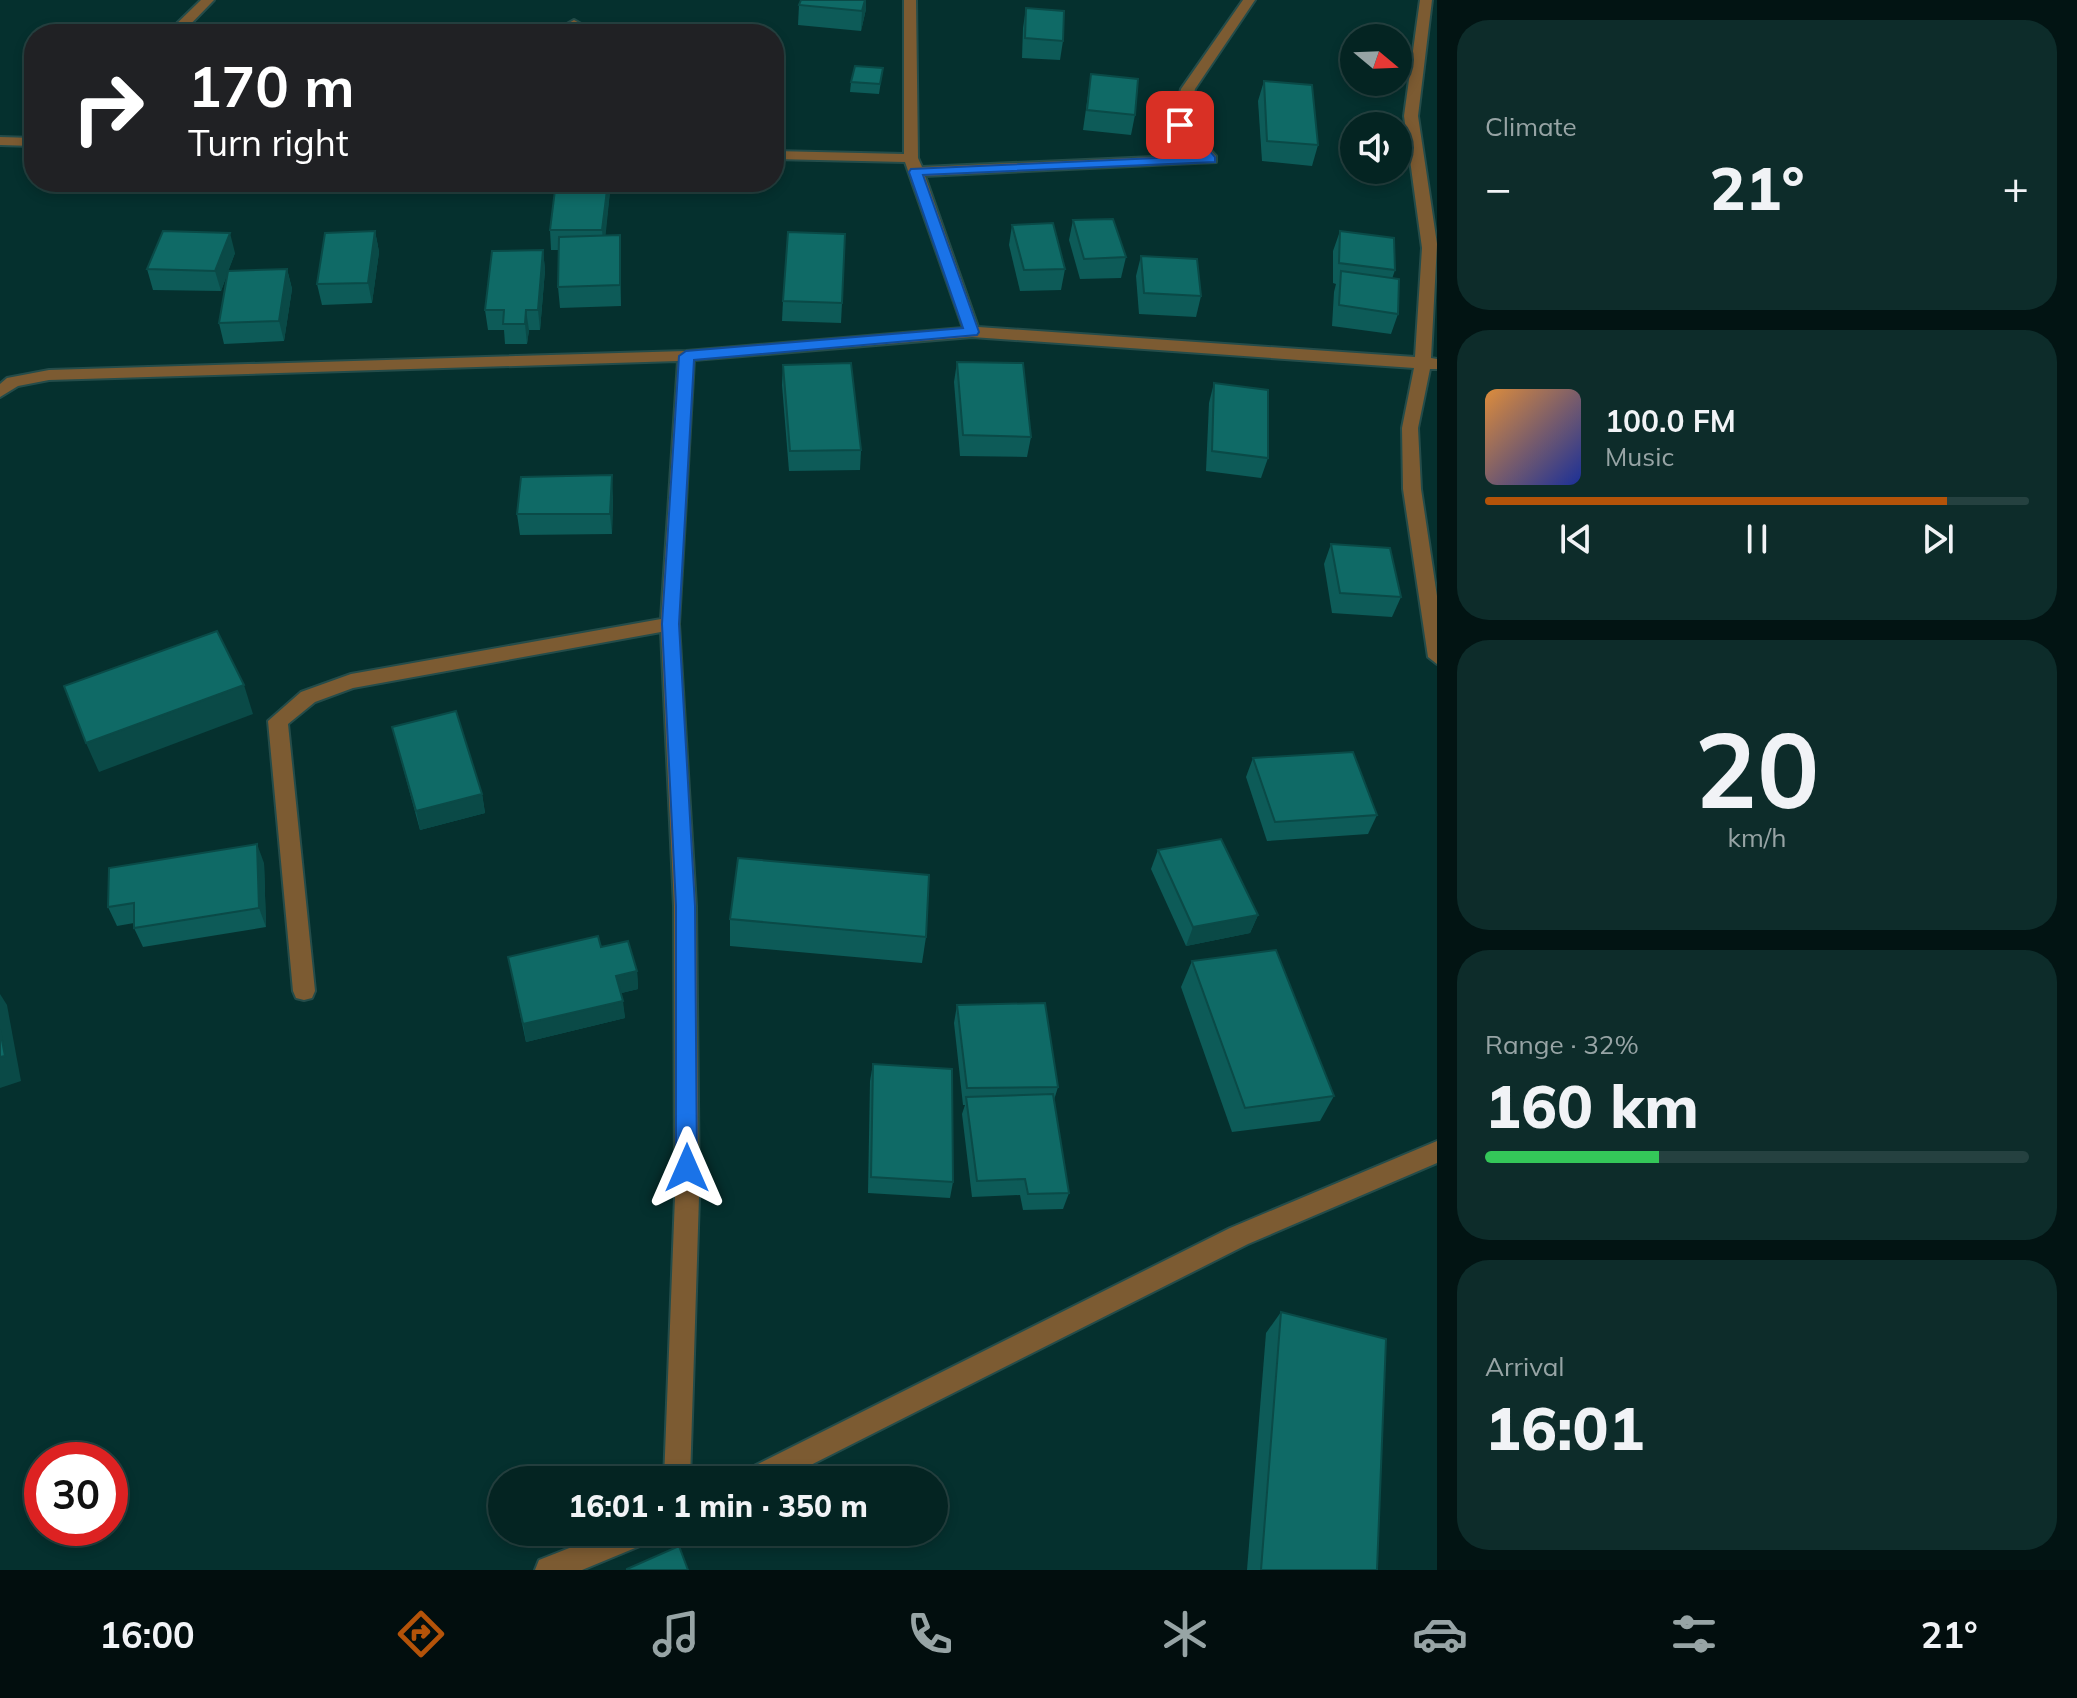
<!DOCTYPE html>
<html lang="en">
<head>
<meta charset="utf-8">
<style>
  :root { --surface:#042422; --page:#0d2c2a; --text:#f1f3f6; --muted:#97a4a5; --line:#254140; --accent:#b45309 }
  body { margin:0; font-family:Mulish,sans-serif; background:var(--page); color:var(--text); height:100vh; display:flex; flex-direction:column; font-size:30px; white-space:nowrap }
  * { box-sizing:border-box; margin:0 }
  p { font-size:26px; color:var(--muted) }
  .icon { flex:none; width:44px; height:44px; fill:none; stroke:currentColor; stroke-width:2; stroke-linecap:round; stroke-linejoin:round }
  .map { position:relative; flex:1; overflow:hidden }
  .side { display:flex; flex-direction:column; gap:20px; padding:20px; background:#021413; width:640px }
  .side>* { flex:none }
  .banner { position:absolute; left:24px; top:24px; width:760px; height:168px; border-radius:32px; box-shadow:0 4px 12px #0003,0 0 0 2px var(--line); background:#202124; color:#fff; overflow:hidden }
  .needle { width:52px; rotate:109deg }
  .controls { position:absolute; left:1340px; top:24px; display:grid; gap:16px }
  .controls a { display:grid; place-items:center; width:72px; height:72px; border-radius:50%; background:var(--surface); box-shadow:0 4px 12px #0003,0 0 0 2px var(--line); font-size:40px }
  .speed { position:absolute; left:24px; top:1442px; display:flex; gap:16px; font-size:40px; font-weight:700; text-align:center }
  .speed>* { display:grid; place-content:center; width:104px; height:104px; border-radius:50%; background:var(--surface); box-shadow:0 4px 12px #0003,0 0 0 2px var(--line); line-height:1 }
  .speed .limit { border:12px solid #d22; background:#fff; color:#111 }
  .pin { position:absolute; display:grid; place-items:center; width:68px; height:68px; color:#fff; margin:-34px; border-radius:16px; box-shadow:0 4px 12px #0006 }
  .me { position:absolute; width:88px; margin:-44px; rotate:0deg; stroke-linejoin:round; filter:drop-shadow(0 0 6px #0008) }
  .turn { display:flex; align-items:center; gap:28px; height:168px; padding:0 32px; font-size:36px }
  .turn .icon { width:104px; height:104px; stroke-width:2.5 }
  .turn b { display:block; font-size:56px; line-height:68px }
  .big { font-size:60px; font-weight:800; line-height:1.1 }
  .side .tile { flex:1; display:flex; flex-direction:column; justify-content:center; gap:12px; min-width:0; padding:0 28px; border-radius:32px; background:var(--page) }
  .side .dial { align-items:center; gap:0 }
  .dial b { font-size:104px; line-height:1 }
  .song { display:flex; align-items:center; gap:24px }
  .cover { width:96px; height:96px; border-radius:12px; background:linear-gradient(135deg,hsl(30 70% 55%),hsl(230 70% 35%)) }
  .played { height:8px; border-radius:4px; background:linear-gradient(90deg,var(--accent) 85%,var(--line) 85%) }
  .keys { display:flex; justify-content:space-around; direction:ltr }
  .heat { display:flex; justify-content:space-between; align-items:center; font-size:44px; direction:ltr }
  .charge { height:12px; border-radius:6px; background:linear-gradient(90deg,#34c759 32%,var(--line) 0) }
  .trip { position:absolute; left:488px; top:1466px; width:460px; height:80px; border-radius:40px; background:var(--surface); box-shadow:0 4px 12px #0003,0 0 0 2px var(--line); font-weight:800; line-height:80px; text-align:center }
  .menu { display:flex; height:128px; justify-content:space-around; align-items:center; background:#020e0e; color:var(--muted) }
  .menu .icon { width:56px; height:56px }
  .menu .active { color:var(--accent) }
  .menu b { font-size:36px; color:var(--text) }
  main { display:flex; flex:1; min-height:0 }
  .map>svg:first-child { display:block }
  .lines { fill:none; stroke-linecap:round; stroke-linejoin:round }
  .minor-casing { stroke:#244c4a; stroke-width:4 }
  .minor { fill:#7c5b32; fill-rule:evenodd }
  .wall { fill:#0d5b58 }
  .shaded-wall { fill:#0a4a47 }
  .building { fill:#0f6a66; stroke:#0a4a47; stroke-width:2 }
  .route { fill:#1a73e8; stroke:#114b97; stroke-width:2 }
</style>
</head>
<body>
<main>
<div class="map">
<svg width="1437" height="1570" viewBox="0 0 1437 1570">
  <rect width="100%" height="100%" fill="#05302e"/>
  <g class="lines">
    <g class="minor-casing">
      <g id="minor">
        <path d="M 201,0 L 214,0 L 181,34 L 166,34 Z"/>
        <path d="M 904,0 L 916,0 L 918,158 L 922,167 L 1200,155 L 1173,125 L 1181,89 L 1243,0 L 1255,0 L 1195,89 L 1187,124 L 1216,156 L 1216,162 L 925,176 L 978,327 L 1415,357 L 1422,248 L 1404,116 L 1420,0 L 1432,0 L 1418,116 L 1437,244 L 1431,358 L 1437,359 L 1437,369 L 1430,369 L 1418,428 L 1421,489 L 1437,596 L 1437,664 L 1428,657 L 1403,489 L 1402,428 L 1414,368 L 972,337 L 694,360 L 679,624 L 696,906 L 699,1197 L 690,1480 L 664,1480 L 675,1197 L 674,906 L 661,632 L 353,688 L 315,702 L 288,724 L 315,991 L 312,998 L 304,1000 L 296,998 L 293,991 L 268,721 L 301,692 L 351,674 L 661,619 L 678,361 L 49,380 L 18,386 L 0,397 L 0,384 L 7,378 L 49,370 L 686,351 L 963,328 L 905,162 L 774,159 L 774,151 L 904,154 Z"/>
        <path d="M 574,20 L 581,24 L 579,34 L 565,34 L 567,24 Z"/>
        <path d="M 0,137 L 34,138 L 34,146 L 0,145 Z"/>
        <path d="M 1437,1141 L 1437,1163 L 1248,1244 L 781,1480 L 740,1480 L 744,1471 L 1230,1228 Z"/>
        <path d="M 610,1532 L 656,1532 L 652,1541 L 582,1570 L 535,1570 L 539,1560 Z"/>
      </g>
    </g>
    <use href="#minor" class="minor"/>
  </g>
  <g class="wall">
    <path d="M 799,5 L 866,9 L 861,31 L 798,25 Z"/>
    <path d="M 1026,8 L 1063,41 L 1060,60 L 1022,58 L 1023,28 Z"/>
    <path d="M 883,68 L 879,94 L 850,92 L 851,82 Z"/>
    <path d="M 1091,74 L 1135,115 L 1131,135 L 1083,130 Z"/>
    <path d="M 1264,81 L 1318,145 L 1312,166 L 1262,161 L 1258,101 Z"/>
    <path d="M 611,182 L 605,235 L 621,255 L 621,306 L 560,308 L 558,287 L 559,250 L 551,250 L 550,230 Z"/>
    <path d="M 1073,220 L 1126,257 L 1121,278 L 1080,279 L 1069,240 Z"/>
    <path d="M 1012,225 L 1065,269 L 1061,290 L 1020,291 L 1009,245 Z"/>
    <path d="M 375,231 L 379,252 L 372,303 L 322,305 L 317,284 Z"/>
    <path d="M 1340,231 L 1395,270 L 1392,279 L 1398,314 L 1391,334 L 1332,326 L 1334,292 L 1336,284 L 1333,283 L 1333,251 Z"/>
    <path d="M 543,250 L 545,270 L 540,330 L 529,330 L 527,344 L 505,344 L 504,330 L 488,330 L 485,310 Z"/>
    <path d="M 235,253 L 228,271 L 287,269 L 292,289 L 284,341 L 224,344 L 219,323 L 228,272 L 221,291 L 153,290 L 147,269 Z"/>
    <path d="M 1141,256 L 1201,296 L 1196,317 L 1139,314 L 1136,276 Z"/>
    <path d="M 783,301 L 842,303 L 841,323 L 782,321 Z"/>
    <path d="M 957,362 L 1031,437 L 1027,457 L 960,456 L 954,382 Z"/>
    <path d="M 783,365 L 861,450 L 860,470 L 789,471 L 782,385 Z"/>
    <path d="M 1214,383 L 1268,458 L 1261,478 L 1206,471 L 1209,403 Z"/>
    <path d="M 613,496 L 612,534 L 520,535 L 517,514 Z"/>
    <path d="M 1331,544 L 1401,597 L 1392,617 L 1332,613 L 1324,564 Z"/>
    <path d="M 392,727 L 482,794 L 485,813 L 420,830 Z"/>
    <path d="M 1253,758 L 1377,815 L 1368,834 L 1267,841 L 1246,777 Z"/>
    <path d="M 1158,850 L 1258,915 L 1250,933 L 1186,946 L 1151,869 Z"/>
    <path d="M 264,863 L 266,927 L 143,947 L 134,928 L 134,923 L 117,926 L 108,907 Z"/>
    <path d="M 730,919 L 926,937 L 922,963 L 730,946 Z"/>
    <path d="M 601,947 L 637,971 L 638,989 L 621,993 L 625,1018 L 526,1042 L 508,957 Z"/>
    <path d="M 1192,961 L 1334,1096 L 1320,1121 L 1232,1132 L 1181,987 Z"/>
    <path d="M 957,1005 L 1058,1087 L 1054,1100 L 1069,1193 L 1063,1209 L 1023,1210 L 1020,1195 L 972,1197 L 962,1114 L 965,1105 L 963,1105 L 954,1023 Z"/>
    <path d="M 873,1064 L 953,1182 L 950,1198 L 868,1193 L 870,1081 Z"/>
    <path d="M 1281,1312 L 1377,1570 L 1247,1570 L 1266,1333 Z"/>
  </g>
  <g class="shaded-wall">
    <path d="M 865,0 L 866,0 L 866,9 L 861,31 L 862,11 Z"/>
    <path d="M 608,182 L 611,182 L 604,251 L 602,230 Z"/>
    <path d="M 375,231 L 379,252 L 372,303 L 368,283 Z"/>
    <path d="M 230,233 L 235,253 L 221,291 L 215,271 Z"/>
    <path d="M 620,235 L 621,255 L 621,306 L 620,285 Z"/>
    <path d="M 543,250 L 545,270 L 540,330 L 538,310 Z"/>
    <path d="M 287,269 L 292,289 L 284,341 L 279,321 Z"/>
    <path d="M 526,310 L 529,330 L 527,344 L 525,324 Z"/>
    <path d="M 612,475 L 613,496 L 612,534 L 610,514 Z"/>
    <path d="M 244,685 L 253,714 L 99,772 L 86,743 Z"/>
    <path d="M 482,794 L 485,813 L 420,830 L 416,811 Z"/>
    <path d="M 257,844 L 264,863 L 266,927 L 259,908 Z"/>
    <path d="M 1258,915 L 1250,933 L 1186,946 L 1193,927 Z"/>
    <path d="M 637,971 L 638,989 L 618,994 L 616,976 Z"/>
    <path d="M 0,994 L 7,1005 L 21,1081 L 0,1088 Z"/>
    <path d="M 623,1001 L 625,1018 L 526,1042 L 523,1024 Z"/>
  </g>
  <g class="building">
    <path d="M 801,0 L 865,0 L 862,11 L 799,5 Z"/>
    <path d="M 1026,8 L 1064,11 L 1063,41 L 1025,38 Z"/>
    <path d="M 855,66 L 883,68 L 880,84 L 851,82 Z"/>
    <path d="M 1091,74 L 1138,79 L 1135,115 L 1087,110 Z"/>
    <path d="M 1264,81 L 1312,85 L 1318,145 L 1267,141 Z"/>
    <path d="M 556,182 L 608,182 L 602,230 L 550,230 Z"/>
    <path d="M 1113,219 L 1126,257 L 1084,259 L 1073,220 Z"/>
    <path d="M 1053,223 L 1065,269 L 1024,270 L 1012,225 Z"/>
    <path d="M 163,231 L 230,233 L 215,271 L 147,269 Z"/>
    <path d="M 375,231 L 368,283 L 317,284 L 325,233 Z"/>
    <path d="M 1340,231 L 1394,238 L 1395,270 L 1339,263 Z"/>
    <path d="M 788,232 L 845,234 L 842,303 L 783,301 Z"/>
    <path d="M 620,235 L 620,285 L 558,287 L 559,237 Z"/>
    <path d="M 543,250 L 538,310 L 526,310 L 525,324 L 503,324 L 504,310 L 485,310 L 492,251 Z"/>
    <path d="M 1141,256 L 1197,259 L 1201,296 L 1144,293 Z"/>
    <path d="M 287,269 L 279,321 L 219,323 L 228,271 Z"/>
    <path d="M 1341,271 L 1399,279 L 1398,314 L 1339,305 Z"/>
    <path d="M 957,362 L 1023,363 L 1031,437 L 963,435 Z"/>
    <path d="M 851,363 L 861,450 L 790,451 L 783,365 Z"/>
    <path d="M 1214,383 L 1268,390 L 1268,458 L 1212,451 Z"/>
    <path d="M 612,475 L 610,514 L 517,514 L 521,477 Z"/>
    <path d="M 1331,544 L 1390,548 L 1401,597 L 1340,593 Z"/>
    <path d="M 217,631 L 244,685 L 86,743 L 64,686 Z"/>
    <path d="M 456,711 L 482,794 L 416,811 L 392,727 Z"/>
    <path d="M 1353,752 L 1377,815 L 1275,822 L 1253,758 Z"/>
    <path d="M 1221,839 L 1258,915 L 1193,927 L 1158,850 Z"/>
    <path d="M 257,844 L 259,908 L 134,928 L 134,903 L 108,907 L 109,868 Z"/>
    <path d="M 738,858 L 929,875 L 926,937 L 730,919 Z"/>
    <path d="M 598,936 L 601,947 L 628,941 L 637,971 L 616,976 L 623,1001 L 523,1024 L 508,957 Z"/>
    <path d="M 1276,950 L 1334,1096 L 1245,1108 L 1192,961 Z"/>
    <path d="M 1045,1003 L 1058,1087 L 967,1088 L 957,1005 Z"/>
    <path d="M 0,1030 L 5,1056 L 0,1057 Z"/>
    <path d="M 873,1064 L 952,1069 L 953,1182 L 871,1177 Z"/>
    <path d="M 1053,1094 L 1069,1193 L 1028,1194 L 1025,1179 L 977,1181 L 966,1097 Z"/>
    <path d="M 1281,1312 L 1386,1339 L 1377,1570 L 1261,1570 Z"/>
    <path d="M 679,1546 L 688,1570 L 627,1570 L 627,1569 Z"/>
  </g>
  <path class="route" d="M 1180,121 L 1185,122 L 1215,157 L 1215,162 L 923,175 L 979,332 L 977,335 L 694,360 L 679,624 L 695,906 L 697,1168 L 694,1175 L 687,1178 L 679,1175 L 676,1168 L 676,906 L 662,624 L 679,356 L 686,351 L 963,328 L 909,172 L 911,169 L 1200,156 L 1174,125 Z"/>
</svg>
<div class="controls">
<a><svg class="needle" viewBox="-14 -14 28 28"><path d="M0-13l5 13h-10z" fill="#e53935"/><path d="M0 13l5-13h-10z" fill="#97a4a5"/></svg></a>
<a><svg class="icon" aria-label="sound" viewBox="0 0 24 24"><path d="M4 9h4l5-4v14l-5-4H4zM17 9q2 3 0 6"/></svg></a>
</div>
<div class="speed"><div class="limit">30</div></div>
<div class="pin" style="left:1180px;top:125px;background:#d93025"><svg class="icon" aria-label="arrive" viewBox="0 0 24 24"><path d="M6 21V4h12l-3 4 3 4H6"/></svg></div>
<svg class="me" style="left:687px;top:1168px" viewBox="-20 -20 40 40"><path d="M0-17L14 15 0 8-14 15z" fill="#1a73e8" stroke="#fff" stroke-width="4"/></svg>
<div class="trip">16:01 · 1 min · 350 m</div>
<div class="banner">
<div class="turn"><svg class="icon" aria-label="right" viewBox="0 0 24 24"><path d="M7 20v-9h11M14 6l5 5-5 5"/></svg><div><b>170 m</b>Turn right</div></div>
</div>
</div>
<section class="side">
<div class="tile"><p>Climate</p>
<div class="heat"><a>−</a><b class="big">21°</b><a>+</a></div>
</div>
<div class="tile">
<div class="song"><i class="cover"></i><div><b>100.0 FM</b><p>Music</p></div></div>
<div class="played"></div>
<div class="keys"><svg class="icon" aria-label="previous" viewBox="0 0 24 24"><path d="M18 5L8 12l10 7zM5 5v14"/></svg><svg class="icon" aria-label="pause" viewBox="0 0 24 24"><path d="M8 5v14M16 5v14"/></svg><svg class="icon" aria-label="next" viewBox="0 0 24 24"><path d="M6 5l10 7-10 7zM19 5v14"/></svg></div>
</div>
<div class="tile dial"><b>20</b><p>km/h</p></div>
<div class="tile"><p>Range · 32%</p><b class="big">160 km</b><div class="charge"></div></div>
<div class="tile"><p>Arrival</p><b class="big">16:01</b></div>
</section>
</main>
<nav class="menu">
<b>16:00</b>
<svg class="icon active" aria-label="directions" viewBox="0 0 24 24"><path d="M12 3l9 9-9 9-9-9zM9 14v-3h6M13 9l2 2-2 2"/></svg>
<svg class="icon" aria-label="music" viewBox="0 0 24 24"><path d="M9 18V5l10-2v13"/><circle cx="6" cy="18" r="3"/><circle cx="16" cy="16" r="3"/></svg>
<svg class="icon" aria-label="phone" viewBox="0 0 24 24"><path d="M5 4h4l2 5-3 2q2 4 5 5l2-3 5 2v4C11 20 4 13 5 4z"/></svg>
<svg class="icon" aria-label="climate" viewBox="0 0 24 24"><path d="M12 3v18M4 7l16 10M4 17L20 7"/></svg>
<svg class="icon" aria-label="car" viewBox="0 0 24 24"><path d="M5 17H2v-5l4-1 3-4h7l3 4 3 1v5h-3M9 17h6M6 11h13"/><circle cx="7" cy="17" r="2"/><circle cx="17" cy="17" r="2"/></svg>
<svg class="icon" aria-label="filters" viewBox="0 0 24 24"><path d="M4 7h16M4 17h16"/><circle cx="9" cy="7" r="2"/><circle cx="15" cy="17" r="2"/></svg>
<b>21°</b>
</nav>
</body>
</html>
